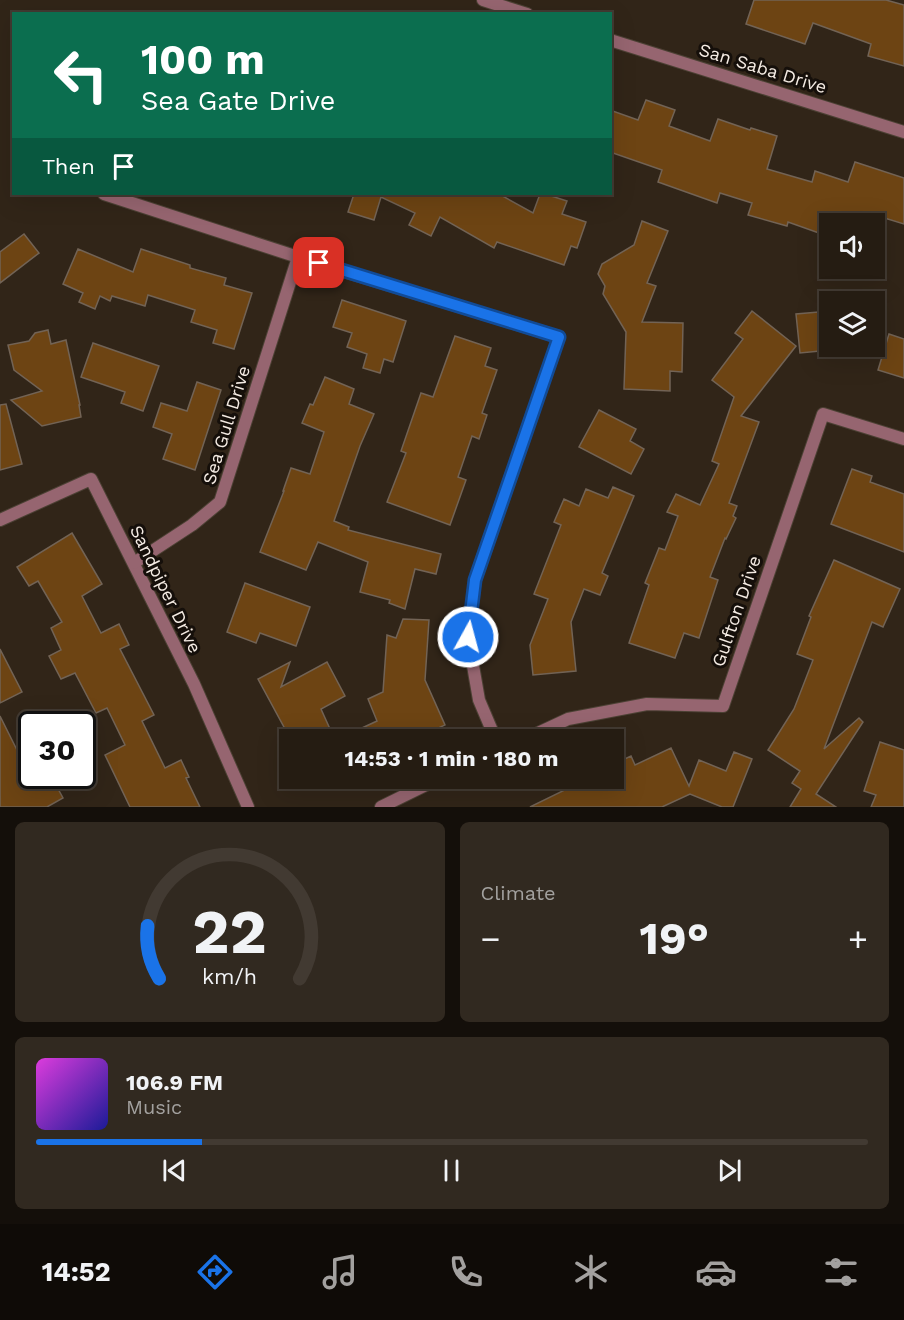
<!DOCTYPE html>
<html lang="en">
<head>
<meta charset="utf-8">
<style>
  :root { --surface:#251c12; --page:#312920; --text:#f1f3f6; --muted:#a3a19f; --line:#423a32; --accent:#1a73e8 }
  body { margin:0; font-family:"Work Sans",sans-serif; background:var(--page); color:var(--text); height:100vh; display:flex; flex-direction:column; font-size:22px; white-space:nowrap }
  * { box-sizing:border-box; margin:0 }
  p { font-size:20px; color:var(--muted) }
  .icon { flex:none; width:33px; height:33px; fill:none; stroke:currentColor; stroke-width:2; stroke-linecap:round; stroke-linejoin:round }
  .map { position:relative; height:807px; overflow:hidden }
  .sheet { display:flex; flex-direction:column; gap:15px; padding:15px; background:#140f0a; flex:1 }
  .sheet>* { flex:none }
  .top-card { position:absolute; left:12px; top:12px; width:600px; height:183px; border-radius:0px; box-shadow:0 6px 24px #0002,0 0 0 2px var(--line); background:#0b6e4f; color:#fff; overflow:hidden }
  .buttons { position:absolute; left:819px; top:213px; display:grid; gap:12px }
  .buttons a { display:grid; place-items:center; width:66px; height:66px; border-radius:0px; background:var(--surface); box-shadow:0 6px 24px #0002,0 0 0 2px var(--line); font-size:30px }
  .speed { position:absolute; left:18px; top:711px; display:flex; gap:12px; font-size:30px; font-weight:700; text-align:center }
  .speed>* { display:grid; place-content:center; width:78px; height:78px; border-radius:50%; background:var(--surface); box-shadow:0 6px 24px #0002,0 0 0 2px var(--line); line-height:1 }
  .speed .limit { border:3px solid #111; border-radius:9px; background:#fff; color:#111 }
  .pin { position:absolute; display:grid; place-items:center; width:51px; height:51px; color:#fff; margin:-26px; border-radius:12px; box-shadow:0 3px 9px #0006 }
  .me { position:absolute; width:66px; margin:-33px; rotate:7deg; stroke-linejoin:round; filter:drop-shadow(0 0 4px #0008) }
  .turn { display:flex; align-items:center; gap:21px; height:126px; padding:0 30px; font-size:27px }
  .turn .icon { width:78px; height:78px; stroke-width:2.5 }
  .turn b { display:block; font-size:42px; line-height:51px }
  .then { display:flex; align-items:center; height:57px; padding:0 30px; background:#0003; gap:12px; font-size:22px }
  .big { font-size:45px; font-weight:700; line-height:1.1 }
  .sheet .card { flex:1; display:flex; flex-direction:column; justify-content:center; gap:9px; min-width:0; padding:0 21px; border-radius:9px; background:var(--page) }
  .sheet .dial { align-items:center; gap:0 }
  .dial svg { height:156px; overflow:visible; fill:none; stroke:var(--line); stroke-width:7; stroke-linecap:round; text-anchor:middle }
  .dial text { fill:var(--text); stroke:none }
  .song { display:flex; align-items:center; gap:18px }
  .cover { width:72px; height:72px; border-radius:9px; background:linear-gradient(135deg,hsl(300 70% 55%),hsl(240 70% 35%)) }
  .played { height:6px; border-radius:3px; background:linear-gradient(90deg,var(--accent) 20%,var(--line) 20%) }
  .keys { display:flex; justify-content:space-around; direction:ltr }
  .heat { display:flex; justify-content:space-between; align-items:center; font-size:33px; direction:ltr }
  .sheet .tiles { flex:1; display:grid; gap:15px; grid-template-columns:1fr 1fr }
  .card:last-child { grid-column:span 2 }
  .trip { position:absolute; left:279px; top:729px; width:345px; height:60px; border-radius:0px; background:var(--surface); box-shadow:0 6px 24px #0002,0 0 0 2px var(--line); font-weight:700; line-height:60px; text-align:center }
  .tabs { display:flex; height:96px; justify-content:space-around; align-items:center; background:#0f0b07; color:var(--muted) }
  .tabs .icon { width:42px; height:42px }
  .tabs .current { color:var(--accent) }
  .tabs b { font-size:27px; color:var(--text) }
  .map>svg:first-child { display:block }
  .building { fill:#6d4413; stroke:#726355; stroke-width:1.5 }
  .lines { fill:none; stroke-linecap:round; stroke-linejoin:round }
  .street-casing { stroke:#4c4134; stroke-width:14 }
  .street { stroke:#966570; stroke-width:12 }
  .route-casing { stroke:#114b97; stroke-width:15 }
  .route { stroke:#1a73e8; stroke-width:10 }
  .labels { text-anchor:middle; dominant-baseline:central; stroke-width:6; stroke-linejoin:round; paint-order:stroke }
  .street-label { font-size:18px; fill:#f4ebe3; stroke:#150f0a }
</style>
</head>
<body>
<div class="map">
<svg width="904" height="807" viewBox="0 0 904 807">
  <rect width="100%" height="100%" fill="#312518"/>
  <g class="building">
    <path d="M 754,0 L 886,0 L 904,5 L 904,66 L 868,56 L 871,44 L 813,23 L 805,44 L 746,24 Z"/>
    <path d="M 646,100 L 675,110 L 669,126 L 710,141 L 718,119 L 750,130 L 751,128 L 777,136 L 767,169 L 812,182 L 815,171 L 848,182 L 855,162 L 904,178 L 904,224 L 865,212 L 861,224 L 822,224 L 819,233 L 788,222 L 787,226 L 748,215 L 752,203 L 720,193 L 717,203 L 658,182 L 662,170 L 610,152 L 610,110 L 638,120 Z"/>
    <path d="M 354,194 L 499,194 L 533,213 L 540,194 L 545,194 L 567,201 L 562,214 L 586,222 L 577,248 L 571,246 L 564,265 L 497,242 L 494,248 L 440,217 L 431,236 L 409,225 L 415,213 L 381,197 L 374,220 L 348,212 Z"/>
    <path d="M 642,221 L 668,231 L 647,283 L 656,286 L 642,322 L 683,323 L 682,372 L 670,371 L 670,391 L 624,389 L 626,332 L 603,294 L 605,286 L 598,274 L 602,264 L 634,245 Z"/>
    <path d="M 24,234 L 39,253 L 0,283 L 0,252 Z"/>
    <path d="M 78,249 L 133,272 L 141,249 L 190,265 L 190,268 L 226,278 L 224,285 L 252,293 L 234,349 L 213,343 L 217,330 L 191,322 L 195,310 L 148,295 L 145,306 L 112,296 L 110,301 L 100,296 L 95,309 L 79,302 L 83,293 L 63,284 Z"/>
    <path d="M 342,300 L 406,321 L 393,362 L 384,359 L 380,373 L 363,368 L 367,354 L 347,347 L 352,333 L 333,327 Z"/>
    <path d="M 752,311 L 796,346 L 741,416 L 759,422 L 729,503 L 737,506 L 733,516 L 736,518 L 726,539 L 725,538 L 710,577 L 718,580 L 699,638 L 684,633 L 675,658 L 629,643 L 649,585 L 645,583 L 659,548 L 665,550 L 678,516 L 667,512 L 676,494 L 700,505 L 719,464 L 712,461 L 734,397 L 712,380 L 743,339 L 735,333 Z"/>
    <path d="M 830,311 L 830,350 L 800,353 L 796,314 Z"/>
    <path d="M 48,330 L 51,344 L 66,340 L 80,405 L 79,405 L 81,417 L 42,426 L 11,400 L 42,391 L 14,370 L 8,345 L 29,341 L 35,333 Z"/>
    <path d="M 889,334 L 904,339 L 904,378 L 878,370 Z"/>
    <path d="M 455,336 L 491,348 L 485,366 L 497,370 L 482,413 L 487,415 L 479,439 L 472,436 L 458,477 L 466,480 L 450,525 L 387,502 L 406,453 L 401,451 L 421,393 L 433,397 Z"/>
    <path d="M 93,343 L 159,366 L 143,411 L 121,403 L 125,392 L 81,377 Z"/>
    <path d="M 325,377 L 354,389 L 349,404 L 374,414 L 360,446 L 334,521 L 349,527 L 348,530 L 441,554 L 436,574 L 415,569 L 405,609 L 389,603 L 390,600 L 360,592 L 368,562 L 318,542 L 306,570 L 260,552 L 284,491 L 283,491 L 291,468 L 310,474 L 324,432 L 302,423 L 310,404 L 313,405 Z"/>
    <path d="M 197,382 L 221,390 L 195,470 L 163,459 L 172,434 L 153,427 L 161,403 L 187,411 Z"/>
    <path d="M 6,404 L 22,464 L 0,470 L 0,405 Z"/>
    <path d="M 599,410 L 636,429 L 630,441 L 644,449 L 631,474 L 579,447 Z"/>
    <path d="M 852,469 L 872,476 L 870,482 L 904,494 L 904,552 L 831,524 Z"/>
    <path d="M 613,487 L 634,496 L 602,573 L 608,576 L 600,595 L 584,589 L 571,622 L 576,671 L 533,675 L 530,645 L 548,599 L 534,594 L 561,525 L 554,522 L 564,499 L 579,506 L 586,489 L 608,498 Z"/>
    <path d="M 72,533 L 102,584 L 82,596 L 101,633 L 119,624 L 129,645 L 120,649 L 154,715 L 142,721 L 165,768 L 181,760 L 189,777 L 186,778 L 200,807 L 130,807 L 105,755 L 125,745 L 107,708 L 96,713 L 75,673 L 61,679 L 49,656 L 61,650 L 51,628 L 62,622 L 38,581 L 29,586 L 17,567 Z"/>
    <path d="M 834,560 L 900,589 L 883,627 L 872,622 L 824,749 L 859,718 L 863,722 L 816,794 L 836,807 L 790,807 L 801,789 L 792,783 L 800,771 L 768,750 L 794,709 L 813,660 L 797,654 L 811,617 L 809,616 Z"/>
    <path d="M 245,583 L 310,607 L 296,646 L 260,633 L 256,643 L 227,632 Z"/>
    <path d="M 403,619 L 429,620 L 425,680 L 445,725 L 413,740 L 336,740 L 377,721 L 368,699 L 383,692 L 387,635 L 396,638 Z"/>
    <path d="M 0,649 L 22,692 L 0,703 Z"/>
    <path d="M 290,662 L 281,687 L 327,662 L 345,696 L 321,709 L 335,740 L 291,740 L 258,679 Z"/>
    <path d="M 0,716 L 18,752 L 24,749 L 32,762 L 32,776 L 39,776 L 43,782 L 52,778 L 63,798 L 47,807 L 0,807 Z"/>
    <path d="M 880,742 L 904,750 L 904,807 L 871,807 L 876,795 L 864,791 Z"/>
    <path d="M 671,748 L 689,786 L 699,760 L 726,771 L 734,752 L 752,759 L 733,807 L 722,807 L 690,794 L 662,807 L 530,807 L 573,786 L 569,778 L 614,778 L 614,764 L 631,756 L 635,765 Z"/>
  </g>
  <g class="lines">
    <g class="street-casing">
      <g id="street">
        <path d="M 483,0 L 527,14"/>
        <path d="M 610,40 L 904,132"/>
        <path d="M 104,194 L 298,257 L 559,337 L 475,580 L 468,637 L 479,700 L 496,740"/>
        <path d="M 0,520 L 91,479 L 194,684 L 248,807"/>
        <path d="M 134,563 L 192,525 L 220,502 L 298,257"/>
        <path d="M 523,740 L 568,719 L 647,704 L 723,706 L 823,414 L 904,439"/>
        <path d="M 381,807 L 440,778"/>
      </g>
    </g>
    <use href="#street" class="street"/>
  </g>
  <g class="lines">
    <g class="route-casing">
      <path id="route" d="M 319,263 L 559,337 L 475,580 L 468,637"/>
    </g>
    <use href="#route" class="route"/>
  </g>
  <g class="labels">
    <g class="street-label">
      <text transform="translate(763 68) rotate(17)">San Saba Drive</text>
      <text transform="translate(226 425) rotate(-73)">Sea Gull Drive</text>
      <text transform="translate(166 589) rotate(64)">Sandpiper Drive</text>
      <text transform="translate(736 611) rotate(-71)">Gulfton Drive</text>
    </g>
  </g>
</svg>
<div class="buttons">
<a><svg class="icon" aria-label="sound" viewBox="0 0 24 24"><path d="M4 9h4l5-4v14l-5-4H4zM17 9q2 3 0 6"/></svg></a>
<a><svg class="icon" aria-label="layers" viewBox="0 0 24 24"><path d="M12 4l9 5-9 5-9-5zM3 14l9 5 9-5"/></svg></a>
</div>
<div class="speed"><div class="limit">30</div></div>
<div class="pin" style="left:319px;top:263px;background:#d93025"><svg class="icon" aria-label="arrive" viewBox="0 0 24 24"><path d="M6 21V4h12l-3 4 3 4H6"/></svg></div>
<svg class="me" style="left:468px;top:637px" viewBox="-20 -20 40 40"><circle r="17" fill="#1a73e8" stroke="#fff" stroke-width="3"/><path d="M0-11L8 9 0 5-8 9z" fill="#fff"/></svg>
<div class="trip">14:53 · 1 min · 180 m</div>
<div class="top-card">
<div class="turn"><svg class="icon" aria-label="left" viewBox="0 0 24 24"><path d="M17 20v-9H6M10 6l-5 5 5 5"/></svg><div><b>100 m</b>Sea Gate Drive</div></div>
<div class="then">Then<svg class="icon" aria-label="arrive" viewBox="0 0 24 24"><path d="M6 21V4h12l-3 4 3 4H6"/></svg></div>
</div>
</div>
<section class="sheet">
<div class="tiles">
<div class="card dial"><svg viewBox="0 0 100 80">
<path d="M14 69A42 42 0 1 1 86 69"/>
<path d="M14 69A42 42 0 0 1 8 42" stroke="#1a73e8"/>
<text x="50" y="56" font-size="32" font-weight="700">22</text>
<text x="50" y="72" font-size="11">km/h</text>
</svg></div>
<div class="card"><p>Climate</p>
<div class="heat"><a>−</a><b class="big">19°</b><a>+</a></div>
</div>
<div class="card">
<div class="song"><i class="cover"></i><div><b>106.9 FM</b><p>Music</p></div></div>
<div class="played"></div>
<div class="keys"><svg class="icon" aria-label="previous" viewBox="0 0 24 24"><path d="M18 5L8 12l10 7zM5 5v14"/></svg><svg class="icon" aria-label="pause" viewBox="0 0 24 24"><path d="M8 5v14M16 5v14"/></svg><svg class="icon" aria-label="next" viewBox="0 0 24 24"><path d="M6 5l10 7-10 7zM19 5v14"/></svg></div>
</div>
</div>
</section>
<nav class="tabs">
<b>14:52</b>
<svg class="icon current" aria-label="directions" viewBox="0 0 24 24"><path d="M12 3l9 9-9 9-9-9zM9 14v-3h6M13 9l2 2-2 2"/></svg>
<svg class="icon" aria-label="music" viewBox="0 0 24 24"><path d="M9 18V5l10-2v13"/><circle cx="6" cy="18" r="3"/><circle cx="16" cy="16" r="3"/></svg>
<svg class="icon" aria-label="phone" viewBox="0 0 24 24"><path d="M5 4h4l2 5-3 2q2 4 5 5l2-3 5 2v4C11 20 4 13 5 4z"/></svg>
<svg class="icon" aria-label="climate" viewBox="0 0 24 24"><path d="M12 3v18M4 7l16 10M4 17L20 7"/></svg>
<svg class="icon" aria-label="car" viewBox="0 0 24 24"><path d="M5 17H2v-5l4-1 3-4h7l3 4 3 1v5h-3M9 17h6M6 11h13"/><circle cx="7" cy="17" r="2"/><circle cx="17" cy="17" r="2"/></svg>
<svg class="icon" aria-label="filters" viewBox="0 0 24 24"><path d="M4 7h16M4 17h16"/><circle cx="9" cy="7" r="2"/><circle cx="15" cy="17" r="2"/></svg>
</nav>
</body>
</html>
